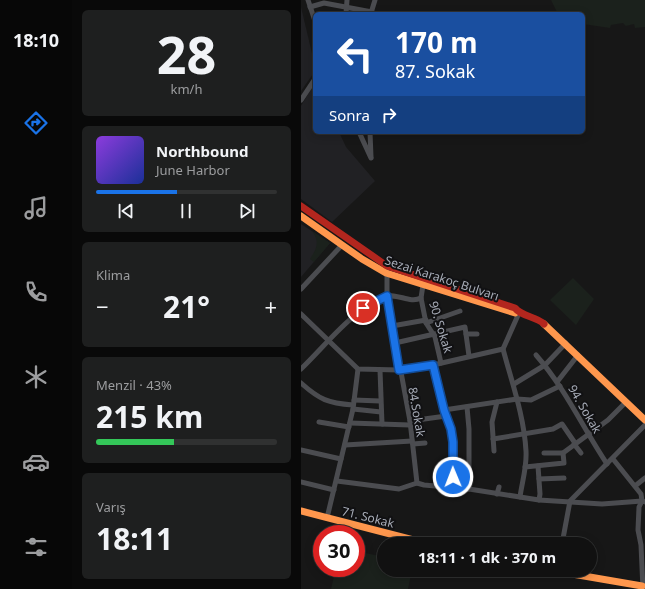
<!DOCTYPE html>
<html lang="tr">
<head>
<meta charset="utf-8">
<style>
  :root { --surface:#111; --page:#1e1f1f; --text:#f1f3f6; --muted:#9c9d9f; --line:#303131; --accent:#1a73e8 }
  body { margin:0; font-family:"Noto Sans",sans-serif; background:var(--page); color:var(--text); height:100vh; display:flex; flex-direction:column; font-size:15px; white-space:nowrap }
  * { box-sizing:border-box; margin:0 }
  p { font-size:13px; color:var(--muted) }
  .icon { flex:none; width:22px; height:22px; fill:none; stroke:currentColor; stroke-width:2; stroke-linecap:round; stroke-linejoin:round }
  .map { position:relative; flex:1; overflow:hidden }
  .details { display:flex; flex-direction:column; gap:10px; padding:10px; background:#090909; width:229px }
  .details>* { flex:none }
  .top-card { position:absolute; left:12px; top:12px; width:272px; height:122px; border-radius:6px; box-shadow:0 2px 10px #0003,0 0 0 1px var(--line); background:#1a4fa0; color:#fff; overflow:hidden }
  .speed { position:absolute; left:12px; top:525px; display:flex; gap:8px; font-size:20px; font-weight:700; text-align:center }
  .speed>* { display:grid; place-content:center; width:52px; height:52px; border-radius:50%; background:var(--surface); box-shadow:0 2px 10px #0003,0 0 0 1px var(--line); line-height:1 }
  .speed .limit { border:6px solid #d22; background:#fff; color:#111 }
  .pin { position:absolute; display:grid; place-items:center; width:34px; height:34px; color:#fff; margin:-17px; border:2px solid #fff; border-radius:50%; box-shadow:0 1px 4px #0007 }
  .me { position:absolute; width:44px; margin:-22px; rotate:359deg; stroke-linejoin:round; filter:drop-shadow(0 0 3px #0008) }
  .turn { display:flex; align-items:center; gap:14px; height:84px; padding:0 16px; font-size:18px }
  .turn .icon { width:52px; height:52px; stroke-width:2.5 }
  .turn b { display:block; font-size:28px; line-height:34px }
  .then { display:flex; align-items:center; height:38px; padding:0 16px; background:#0003; gap:8px; font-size:15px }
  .big { font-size:30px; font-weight:700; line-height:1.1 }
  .details .card { flex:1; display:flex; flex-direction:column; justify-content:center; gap:6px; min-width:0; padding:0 14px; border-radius:6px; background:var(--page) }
  .details .dial { align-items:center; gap:0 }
  .dial b { font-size:52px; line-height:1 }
  .song { display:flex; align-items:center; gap:12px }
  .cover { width:48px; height:48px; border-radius:6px; background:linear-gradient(135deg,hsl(270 70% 55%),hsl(230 70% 35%)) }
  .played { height:4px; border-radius:2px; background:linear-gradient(90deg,var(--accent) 45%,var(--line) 45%) }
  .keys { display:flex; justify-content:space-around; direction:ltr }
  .heat { display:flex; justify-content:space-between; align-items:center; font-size:22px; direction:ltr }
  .charge { height:6px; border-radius:3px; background:linear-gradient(90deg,#34c759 43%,var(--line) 0) }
  .trip { position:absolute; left:76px; top:537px; width:220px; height:40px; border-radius:20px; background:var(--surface); box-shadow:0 2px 10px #0003,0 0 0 1px var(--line); font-weight:700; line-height:40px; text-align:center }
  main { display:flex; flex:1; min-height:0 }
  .menu { display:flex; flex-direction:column; width:72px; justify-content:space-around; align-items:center; background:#070707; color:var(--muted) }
  .menu .icon { width:28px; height:28px }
  .menu .on { color:var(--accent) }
  .menu b { font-size:18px; color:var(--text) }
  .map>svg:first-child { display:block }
  .built { fill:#212124 }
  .green { fill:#1b211c }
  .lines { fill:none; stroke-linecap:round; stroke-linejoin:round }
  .street { stroke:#4b4c50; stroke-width:5 }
  .slow { stroke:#ff974d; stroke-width:7 }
  .jam { stroke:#b3261e; stroke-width:7 }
  .route-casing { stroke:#114b97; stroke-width:10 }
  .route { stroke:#1a73e8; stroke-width:7 }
  .labels { text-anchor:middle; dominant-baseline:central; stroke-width:4; stroke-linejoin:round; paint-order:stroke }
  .street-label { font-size:12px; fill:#a8adb8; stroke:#111113 }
</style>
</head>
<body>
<main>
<nav class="menu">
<b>18:10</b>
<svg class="icon on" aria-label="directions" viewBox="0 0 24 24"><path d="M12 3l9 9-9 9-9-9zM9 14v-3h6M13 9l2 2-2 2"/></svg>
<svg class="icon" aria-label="music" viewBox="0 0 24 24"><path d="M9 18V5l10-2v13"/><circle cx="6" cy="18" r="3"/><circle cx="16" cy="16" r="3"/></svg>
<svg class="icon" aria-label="phone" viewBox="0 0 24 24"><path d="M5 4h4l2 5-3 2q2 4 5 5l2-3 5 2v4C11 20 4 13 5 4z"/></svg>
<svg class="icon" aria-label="climate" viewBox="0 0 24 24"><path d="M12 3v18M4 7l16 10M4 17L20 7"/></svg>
<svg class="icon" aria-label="car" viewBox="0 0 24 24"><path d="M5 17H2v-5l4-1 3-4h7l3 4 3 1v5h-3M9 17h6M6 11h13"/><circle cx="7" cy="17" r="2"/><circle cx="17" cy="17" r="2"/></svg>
<svg class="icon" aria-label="filters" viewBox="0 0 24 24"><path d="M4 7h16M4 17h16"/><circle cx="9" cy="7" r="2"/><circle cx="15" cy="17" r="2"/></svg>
</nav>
<section class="details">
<div class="card dial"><b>28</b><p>km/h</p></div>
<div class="card">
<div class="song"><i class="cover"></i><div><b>Northbound</b><p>June Harbor</p></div></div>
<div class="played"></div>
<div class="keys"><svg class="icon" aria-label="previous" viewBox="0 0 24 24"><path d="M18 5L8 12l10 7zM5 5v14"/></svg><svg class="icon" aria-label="pause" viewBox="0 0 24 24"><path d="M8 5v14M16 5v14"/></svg><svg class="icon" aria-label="next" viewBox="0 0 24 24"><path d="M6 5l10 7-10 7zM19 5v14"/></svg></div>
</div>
<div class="card"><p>Klima</p>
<div class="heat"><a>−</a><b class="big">21°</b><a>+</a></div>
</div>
<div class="card"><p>Menzil · 43%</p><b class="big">215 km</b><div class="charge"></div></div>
<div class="card"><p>Varış</p><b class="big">18:11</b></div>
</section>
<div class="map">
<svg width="344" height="589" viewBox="0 0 344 589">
  <rect width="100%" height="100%" fill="#171717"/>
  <g class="built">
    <path d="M 0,7 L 14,66 L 14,71 L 0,91 Z"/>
    <path d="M 14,83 L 14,132 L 38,132 L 45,147 L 74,181 L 31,222 L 0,199 L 0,106 Z"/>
    <path d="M 0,224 L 29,243 L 0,277 Z"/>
  </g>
  <g class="green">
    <path d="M 250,0 L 344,0 L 344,27 L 334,28 L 333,24 L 325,26 L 322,23 L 310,25 L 309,28 L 282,24 L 282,14 L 257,14 Z"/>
    <path d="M 11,231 L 29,243 L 13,262 L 9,259 C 16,248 19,242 11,231 Z"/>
    <path d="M 272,278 L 293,299 L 275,325 L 249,300 Z"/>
    <path d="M 55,551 L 83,557 L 83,570 L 111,570 L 107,589 L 30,589 L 35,568 L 55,568 Z"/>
  </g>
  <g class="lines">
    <g class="street">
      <path d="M 7,0 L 14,21"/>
      <path d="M 9,7 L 23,3 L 71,12"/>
      <path d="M 70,13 L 74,0"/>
      <path d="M 45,14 L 46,0"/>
      <path d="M 0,100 L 14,79"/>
      <path d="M 58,132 L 70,158"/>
      <path d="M 69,132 L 70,157"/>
      <path d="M 86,271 L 86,296 L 109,421 L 116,483"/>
      <path d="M 122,285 L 120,298 L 125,323 L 134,337 L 140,363"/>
      <path d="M 0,289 L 41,245"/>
      <path d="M 218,313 L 202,349 C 211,383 223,416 225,451 C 226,467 221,482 219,497"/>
      <path d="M 0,314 L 57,369 L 98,370 L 132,365 L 202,349"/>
      <path d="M 125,323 L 159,311"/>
      <path d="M 91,326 L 125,320"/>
      <path d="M 165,334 L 176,334"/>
      <path d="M 94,343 L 164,327 L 168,356"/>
      <path d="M 235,355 C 264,388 282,428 306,464"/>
      <path d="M 132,365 L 152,442 L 152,487"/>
      <path d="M 0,369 C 26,344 50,311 84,297 C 96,292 108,304 120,298"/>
      <path d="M 79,370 L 81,424"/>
      <path d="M 256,382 L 277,355"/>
      <path d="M 0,383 C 19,400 27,403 52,405"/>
      <path d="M 213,384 L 244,365 L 265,343"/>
      <path d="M 53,400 L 79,401"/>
      <path d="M 166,407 L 168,429 L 168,489"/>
      <path d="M 52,409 L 80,412"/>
      <path d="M 143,410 L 216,399 L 230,400 L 259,386"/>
      <path d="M 109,421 L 145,416"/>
      <path d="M 18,422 L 48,427"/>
      <path d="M 49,423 L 109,425"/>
      <path d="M 192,439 L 252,429 L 261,424 L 274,443"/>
      <path d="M 112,444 L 124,443"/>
      <path d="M 273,444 L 280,453"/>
      <path d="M 44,445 L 111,441"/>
      <path d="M 0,450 L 40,459"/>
      <path d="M 193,451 L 191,422 L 196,402"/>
      <path d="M 243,453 L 262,453 L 307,420 L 324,403"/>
      <path d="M 312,459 L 340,494 L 341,501 L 338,507 L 337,530 L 340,545 L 342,589"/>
      <path d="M 237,466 L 239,494 L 238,500"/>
      <path d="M 224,467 L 263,463 L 262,453"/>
      <path d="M 238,479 L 263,478"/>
      <path d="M 36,481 L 98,489 L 116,483 L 123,485 L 168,489 L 238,500 L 301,504 L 341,501 L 344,502"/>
      <path d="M 0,482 L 33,490"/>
      <path d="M 334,486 L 344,478"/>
      <path d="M 196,494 L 198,487"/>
      <path d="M 26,518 L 52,409 L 57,369"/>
      <path d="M 261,544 L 269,501 L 344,425"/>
    </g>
    <g class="slow">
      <path d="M 0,216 L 61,259 L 85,273 L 214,313"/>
      <path d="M 243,324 L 344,420"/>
      <path d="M 0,511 L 128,544"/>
      <path d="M 248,570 L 341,586"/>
    </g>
    <path class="jam" d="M 0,206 L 86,266 L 214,308 C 221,317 235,316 243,324"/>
  </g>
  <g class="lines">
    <g class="route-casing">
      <path id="route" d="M 62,308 L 86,296 L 98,370 L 132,365 L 143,410 L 150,429 L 152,442 L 152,477"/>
    </g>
    <use href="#route" class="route"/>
  </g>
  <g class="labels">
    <g class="street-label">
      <text transform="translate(141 278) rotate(18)">Sezai Karakoç Bulvarı</text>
      <text transform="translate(140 327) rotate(73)">90. Sokak</text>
      <text transform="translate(284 409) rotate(60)">94. Sokak</text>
      <text transform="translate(116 412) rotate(80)">84.Sokak</text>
      <text transform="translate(67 517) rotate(14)">71. Sokak</text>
    </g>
  </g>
</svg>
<div class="speed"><div class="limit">30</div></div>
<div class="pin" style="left:62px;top:308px;background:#d93025"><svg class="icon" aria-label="arrive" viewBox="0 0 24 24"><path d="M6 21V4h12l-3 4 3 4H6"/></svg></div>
<svg class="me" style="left:152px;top:477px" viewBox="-20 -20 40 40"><circle r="17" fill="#1a73e8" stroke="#fff" stroke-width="3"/><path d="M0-11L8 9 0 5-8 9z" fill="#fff"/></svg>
<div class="trip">18:11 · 1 dk · 370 m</div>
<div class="top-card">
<div class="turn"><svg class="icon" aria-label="left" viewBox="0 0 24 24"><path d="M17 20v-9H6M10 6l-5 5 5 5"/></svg><div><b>170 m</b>87. Sokak</div></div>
<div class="then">Sonra<svg class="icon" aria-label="right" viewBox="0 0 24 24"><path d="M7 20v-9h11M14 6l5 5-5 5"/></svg></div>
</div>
</div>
</main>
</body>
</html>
